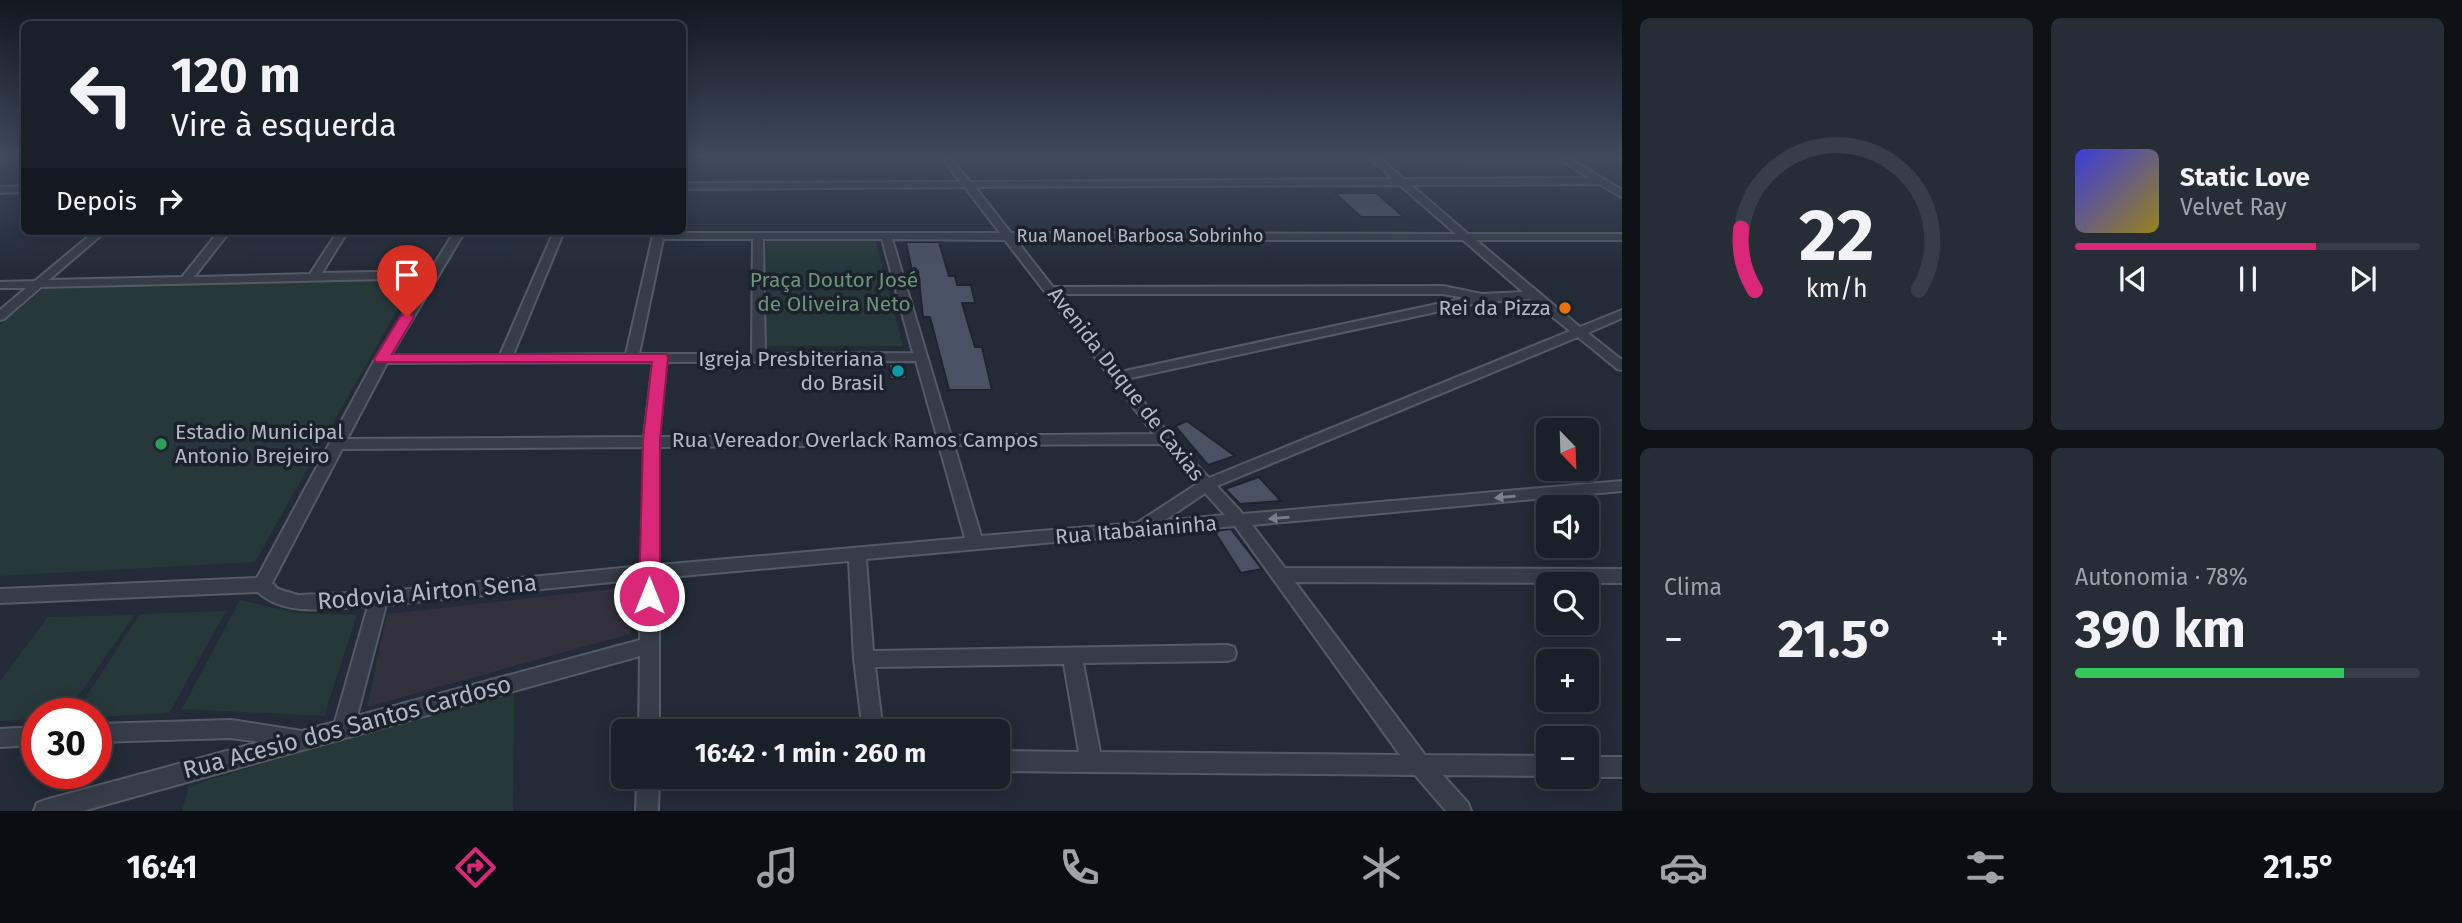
<!DOCTYPE html>
<html lang="pt">
<head>
<meta charset="utf-8">
<style>
  :root { --surface:#1a202a; --page:#272d36; --text:#f1f3f6; --muted:#9fa3a8; --line:#383e47; --accent:#db2777 }
  body { margin:0; font-family:"Fira Sans",sans-serif; background:var(--page); color:var(--text); height:100vh; display:flex; flex-direction:column; font-size:26px; white-space:nowrap }
  * { box-sizing:border-box; margin:0 }
  p { font-size:23px; color:var(--muted) }
  .icon { flex:none; width:38px; height:38px; fill:none; stroke:currentColor; stroke-width:2; stroke-linecap:round; stroke-linejoin:round }
  .map { position:relative; flex:1; overflow:hidden }
  .side { display:flex; flex-direction:column; gap:18px; padding:18px; background:#0e1217; width:840px }
  .side>* { flex:none }
  .guide { position:absolute; left:21px; top:21px; width:665px; height:214px; border-radius:10px; box-shadow:0 4px 18px #0003,0 0 0 2px var(--line); background:#1a202a; color:var(--text); overflow:hidden }
  .needle { width:46px; rotate:157deg }
  .controls { position:absolute; left:1536px; top:418px; display:grid; gap:14px }
  .controls a { display:grid; place-items:center; width:63px; height:63px; border-radius:10px; background:var(--surface); box-shadow:0 4px 18px #0003,0 0 0 2px var(--line); font-size:35px }
  .speed { position:absolute; left:21px; top:698px; display:flex; gap:14px; font-size:35px; font-weight:700; text-align:center }
  .speed>* { display:grid; place-content:center; width:91px; height:91px; border-radius:50%; background:var(--surface); box-shadow:0 4px 18px #0003,0 0 0 2px var(--line); line-height:1 }
  .speed .limit { border:10px solid #d22; background:#fff; color:#111 }
  .pin { position:absolute; display:grid; place-items:center; width:60px; height:60px; color:#fff; margin:-72px -30px; border-radius:50% 50% 50% 0; rotate:-45deg; box-shadow:0 0 7px #0007 }
  .pin .icon { rotate:45deg }
  .me { position:absolute; width:77px; margin:-38px; rotate:0deg; stroke-linejoin:round; filter:drop-shadow(0 0 5px #0008) }
  .turn { display:flex; align-items:center; gap:24px; height:147px; padding:0 35px; font-size:32px }
  .turn .icon { width:91px; height:91px; stroke-width:2.5 }
  .turn b { display:block; font-size:49px; line-height:60px }
  .then { display:flex; align-items:center; height:66px; padding:0 35px; background:#0003; gap:14px; font-size:26px }
  .big { font-size:52px; font-weight:700; line-height:1.1 }
  .side .card { flex:1; display:flex; flex-direction:column; justify-content:center; gap:10px; min-width:0; padding:0 24px; border-radius:10px; background:var(--page) }
  .side .dial { align-items:center; gap:0 }
  .dial svg { height:182px; overflow:visible; fill:none; stroke:var(--line); stroke-width:7; stroke-linecap:round; text-anchor:middle }
  .dial text { fill:var(--text); stroke:none }
  .song { display:flex; align-items:center; gap:21px }
  .cover { width:84px; height:84px; border-radius:10px; background:linear-gradient(135deg,hsl(240 70% 55%),hsl(50 70% 35%)) }
  .played { height:7px; border-radius:4px; background:linear-gradient(90deg,var(--accent) 70%,var(--line) 70%) }
  .keys { display:flex; justify-content:space-around; direction:ltr }
  .heat { display:flex; justify-content:space-between; align-items:center; font-size:38px; direction:ltr }
  .charge { height:10px; border-radius:5px; background:linear-gradient(90deg,#34c759 78%,var(--line) 0) }
  .side .tiles { flex:1; display:grid; gap:18px; grid-template-columns:repeat(2,1fr) }
  .trip { position:absolute; left:611px; top:719px; width:399px; height:70px; border-radius:10px; background:var(--surface); box-shadow:0 4px 18px #0003,0 0 0 2px var(--line); font-weight:700; line-height:70px; text-align:center }
  .dock { display:flex; height:112px; justify-content:space-around; align-items:center; background:#0a0d11; color:var(--muted) }
  .dock .icon { width:49px; height:49px }
  .dock .selected { color:var(--accent) }
  .dock b { font-size:32px; color:var(--text) }
  main { display:flex; flex:1; min-height:0 }
  .map>svg:first-child { display:block }
  .medical { fill:#33313d }
  .green { fill:#26383a }
  .building { fill:#495262; stroke:#1e242f; stroke-width:2 }
  .lines { fill:none; stroke-linecap:round; stroke-linejoin:round }
  .minor-casing { stroke:#545b66; stroke-width:4 }
  .minor { fill:#363d49; fill-rule:evenodd }
  .oneway { fill:#7a818d }
  .route { fill:#db2777; stroke:#8e194d; stroke-width:2 }
  .food-dot { fill:#e8710a; stroke:#1c222d; stroke-width:2.5 }
  .culture-dot { fill:#0f9aa8; stroke:#1c222d; stroke-width:2.5 }
  .leisure-dot { fill:#2e9e5b; stroke:#1c222d; stroke-width:2.5 }
  .labels { text-anchor:middle; dominant-baseline:central; stroke-width:7; stroke-linejoin:round; paint-order:stroke }
  .far-street-label { font-size:18px; fill:#b1b8c5; stroke:#1c222d }
  .park-label { font-size:21px; fill:#6a9476; stroke:#1c222d }
  .poi-label { font-size:21px; fill:#b1b8c5; stroke:#1c222d; text-anchor:end }
  .street-label { font-size:21px; fill:#b1b8c5; stroke:#1c222d }
  .near-street-label { font-size:24px; fill:#b1b8c5; stroke:#1c222d }
</style>
</head>
<body>
<main>
<div class="map">
<svg width="1622" height="811" viewBox="0 0 1622 811">
  <rect width="100%" height="100%" fill="#232b38"/>
  <path class="medical" d="M 637,586 L 630,634 L 367,707 L 387,614 Z"/>
  <g class="green">
    <path d="M 1449,157 L 1550,157 L 1575,173 L 1481,174 L 1468,171 Z"/>
    <path d="M 875,239 L 903,346 L 765,346 L 766,240 Z"/>
    <path d="M 415,278 L 255,562 L 0,576 L 0,325 L 43,289 Z"/>
    <path d="M 240,600 L 297,613 L 357,615 L 324,716 L 182,709 Z"/>
    <path d="M 226,611 L 169,713 L 96,717 L 96,714 L 75,714 L 140,614 Z"/>
    <path d="M 134,615 L 66,714 L 37,714 L 37,719 L 0,721 L 0,681 L 48,617 Z"/>
    <path d="M 514,694 L 513,811 L 182,811 L 189,786 L 342,740 Z"/>
  </g>
  <g class="building">
    <path d="M 1335,193 L 1376,193 L 1404,217 L 1361,217 Z"/>
    <path d="M 906,242 L 939,242 L 949,276 L 955,276 L 957,285 L 971,285 L 975,303 L 962,303 L 975,347 L 982,347 L 992,390 L 949,390 L 930,317 L 923,317 L 918,271 L 912,271 Z"/>
    <path d="M 889,364 L 905,364 L 906,379 L 890,379 Z"/>
    <path d="M 1187,421 L 1235,456 L 1208,465 L 1175,426 Z"/>
    <path d="M 1259,477 L 1281,501 L 1240,504 L 1225,489 Z"/>
    <path d="M 1231,529 L 1262,569 L 1241,573 L 1214,531 Z"/>
  </g>
  <g class="lines">
    <g class="minor-casing">
      <g id="minor">
        <path d="M 942,157 L 950,157 L 970,182 L 1393,179 L 1369,157 L 1378,157 L 1404,179 L 1589,178 L 1556,157 L 1567,157 L 1622,190 L 1622,197 L 1599,184 L 1411,185 L 1468,234 L 1622,234 L 1622,240 L 1476,240 L 1580,327 L 1622,310 L 1622,318 L 1588,333 L 1622,360 L 1622,370 L 1617,369 L 1578,337 L 1217,486 L 1243,514 L 1622,481 L 1622,491 L 1252,525 L 1285,568 L 1622,569 L 1622,583 L 1295,582 L 1425,755 L 1549,756 L 1549,776 L 1443,775 L 1468,803 L 1471,811 L 1446,811 L 1415,775 L 998,771 L 998,751 L 1079,752 L 1064,664 L 875,667 L 883,732 L 863,732 L 854,659 L 849,561 L 659,578 L 659,732 L 639,732 L 640,656 L 83,811 L 34,811 L 37,803 L 45,800 L 260,742 L 231,738 L 96,742 L 96,724 L 231,720 L 302,731 L 335,722 L 368,606 C 333,608 286,618 258,592 L 0,603 L 0,589 L 257,578 L 375,359 L 426,278 L 41,287 L 4,319 L 0,320 L 0,310 L 26,288 L 0,288 L 0,282 L 35,281 L 95,231 L 106,231 L 49,280 L 182,277 L 219,231 L 230,231 L 194,277 L 310,274 L 338,231 L 348,231 L 322,273 L 430,271 L 455,231 L 465,231 L 391,355 L 500,355 L 554,231 L 564,231 L 513,355 L 626,354 L 654,231 L 664,231 L 664,233 L 1000,233 L 965,187 L 682,189 L 682,183 L 960,182 ZM 1400,185 L 1456,234 L 1011,233 L 975,187 ZM 663,239 L 753,239 L 752,354 L 639,354 ZM 763,239 L 882,239 L 913,353 L 765,354 ZM 892,239 L 1005,240 L 1154,434 L 951,436 ZM 1016,240 L 1463,240 L 1523,292 L 1482,294 L 1443,286 L 1053,287 ZM 1058,294 L 1443,294 L 1465,298 L 1120,372 ZM 1530,299 L 1570,331 L 1209,478 L 1170,436 L 1126,379 L 1482,302 ZM 916,361 L 937,436 L 659,437 L 666,362 ZM 653,362 L 644,437 L 347,439 L 387,363 ZM 1161,444 L 1197,484 L 1137,523 L 981,536 L 954,445 ZM 939,445 L 965,538 L 659,565 L 658,447 ZM 644,447 L 642,566 L 379,592 L 298,595 L 278,589 L 272,583 L 342,449 ZM 1205,493 L 1225,515 L 1164,521 ZM 1235,526 L 1400,755 L 1100,752 L 1083,663 L 1227,661 L 1234,659 L 1236,653 L 1234,647 L 1227,645 L 873,651 L 866,559 ZM 641,579 L 640,640 L 357,716 L 386,605 Z"/>
        <path d="M 1616,157 L 1622,157 L 1622,160 L 1618,159 Z"/>
        <path d="M 24,186 L 24,192 L 0,193 L 0,187 Z"/>
        <path d="M 37,727 L 37,745 L 0,747 L 0,729 Z"/>
        <rect x="1587" y="757" width="35" height="20"/>
        <path d="M 637,777 L 659,777 L 658,811 L 636,811 Z"/>
      </g>
    </g>
    <use href="#minor" class="minor"/>
  </g>
  <defs><path id="oneway-solid" d="M-6-.8H1V-3.2L6.5 0L1 3.2V.8H-6Z" transform="scale(1.75)"/></defs>
  <g class="oneway">
    <use href="#oneway-solid" transform="translate(1505 497) rotate(175)"/>
    <use href="#oneway-solid" transform="translate(1279 518) rotate(175)"/>
  </g>
  <linearGradient id="sky" x2="0" y2="1"><stop stop-color="#13181f"/><stop offset="0.58" stop-color="#3f4a5e"/><stop offset="1" stop-color="#3f4a5e" stop-opacity="0"/></linearGradient>
  <rect width="1622" height="270" fill="url(#sky)"/>
  <path class="route" d="M 407,312 L 414,317 L 392,354 L 666,354 L 668,357 L 660,440 L 660,596 L 657,602 L 649,604 L 642,602 L 639,596 L 643,440 L 652,362 L 376,362 L 374,359 L 400,317 Z"/>
  <circle class="food-dot" cx="1565" cy="308" r="7"/>
  <circle class="culture-dot" cx="898" cy="371" r="7"/>
  <circle class="leisure-dot" cx="161" cy="444" r="7"/>
  <g class="labels">
    <g class="far-street-label">
      <text x="1140" y="236">Rua Manoel Barbosa Sobrinho</text>
    </g>
    <g class="park-label">
      <text x="834" y="280">Praça Doutor José<tspan x="834" dy="24">de Oliveira Neto</tspan></text>
    </g>
    <g class="poi-label">
      <text x="1551" y="308">Rei da Pizza</text>
      <text x="884" y="359">Igreja Presbiteriana<tspan x="884" dy="24">do Brasil</tspan></text>
      <text x="175" y="432" text-anchor="start">Estadio Municipal<tspan x="175" dy="24">Antonio Brejeiro</tspan></text>
    </g>
    <g class="street-label">
      <text transform="translate(1126 384) rotate(52)">Avenida Duque de Caxias</text>
      <text x="855" y="440">Rua Vereador Overlack Ramos Campos</text>
      <text transform="translate(1136 530) rotate(-5)">Rua Itabaianinha</text>
    </g>
    <g class="near-street-label">
      <text transform="translate(427 592) rotate(-5)">Rodovia Airton Sena</text>
      <text transform="translate(347 727) rotate(-15)">Rua Acesio dos Santos Cardoso</text>
    </g>
  </g>
</svg>
<div class="controls">
<a><svg class="needle" viewBox="-14 -14 28 28"><path d="M0-13l5 13h-10z" fill="#e53935"/><path d="M0 13l5-13h-10z" fill="#9fa3a8"/></svg></a>
<a><svg class="icon" aria-label="sound" viewBox="0 0 24 24"><path d="M4 9h4l5-4v14l-5-4H4zM17 9q2 3 0 6"/></svg></a>
<a><svg class="icon" aria-label="search" viewBox="0 0 24 24"><circle cx="10" cy="10" r="6"/><path d="M15 15l6 6"/></svg></a>
<a>+</a>
<a>−</a>
</div>
<div class="speed"><div class="limit">30</div></div>
<div class="pin" style="left:407px;top:317px;background:#d93025"><svg class="icon" aria-label="arrive" viewBox="0 0 24 24"><path d="M6 21V4h12l-3 4 3 4H6"/></svg></div>
<svg class="me" style="left:649px;top:596px" viewBox="-20 -20 40 40"><circle r="17" fill="#db2777" stroke="#fff" stroke-width="3"/><path d="M0-11L8 9 0 5-8 9z" fill="#fff"/></svg>
<div class="trip">16:42 · 1 min · 260 m</div>
<div class="guide">
<div class="turn"><svg class="icon" aria-label="left" viewBox="0 0 24 24"><path d="M17 20v-9H6M10 6l-5 5 5 5"/></svg><div><b>120 m</b>Vire à esquerda</div></div>
<div class="then">Depois<svg class="icon" aria-label="right" viewBox="0 0 24 24"><path d="M7 20v-9h11M14 6l5 5-5 5"/></svg></div>
</div>
</div>
<section class="side">
<div class="tiles">
<div class="card dial"><svg viewBox="0 0 100 80">
<path d="M14 69A42 42 0 1 1 86 69"/>
<path d="M14 69A42 42 0 0 1 8 42" stroke="#db2777"/>
<text x="50" y="56" font-size="32" font-weight="700">22</text>
<text x="50" y="72" font-size="11">km/h</text>
</svg></div>
<div class="card">
<div class="song"><i class="cover"></i><div><b>Static Love</b><p>Velvet Ray</p></div></div>
<div class="played"></div>
<div class="keys"><svg class="icon" aria-label="previous" viewBox="0 0 24 24"><path d="M18 5L8 12l10 7zM5 5v14"/></svg><svg class="icon" aria-label="pause" viewBox="0 0 24 24"><path d="M8 5v14M16 5v14"/></svg><svg class="icon" aria-label="next" viewBox="0 0 24 24"><path d="M6 5l10 7-10 7zM19 5v14"/></svg></div>
</div>
<div class="card"><p>Clima</p>
<div class="heat"><a>−</a><b class="big">21.5°</b><a>+</a></div>
</div>
<div class="card"><p>Autonomia · 78%</p><b class="big">390 km</b><div class="charge"></div></div>
</div>
</section>
</main>
<nav class="dock">
<b>16:41</b>
<svg class="icon selected" aria-label="directions" viewBox="0 0 24 24"><path d="M12 3l9 9-9 9-9-9zM9 14v-3h6M13 9l2 2-2 2"/></svg>
<svg class="icon" aria-label="music" viewBox="0 0 24 24"><path d="M9 18V5l10-2v13"/><circle cx="6" cy="18" r="3"/><circle cx="16" cy="16" r="3"/></svg>
<svg class="icon" aria-label="phone" viewBox="0 0 24 24"><path d="M5 4h4l2 5-3 2q2 4 5 5l2-3 5 2v4C11 20 4 13 5 4z"/></svg>
<svg class="icon" aria-label="climate" viewBox="0 0 24 24"><path d="M12 3v18M4 7l16 10M4 17L20 7"/></svg>
<svg class="icon" aria-label="car" viewBox="0 0 24 24"><path d="M5 17H2v-5l4-1 3-4h7l3 4 3 1v5h-3M9 17h6M6 11h13"/><circle cx="7" cy="17" r="2"/><circle cx="17" cy="17" r="2"/></svg>
<svg class="icon" aria-label="filters" viewBox="0 0 24 24"><path d="M4 7h16M4 17h16"/><circle cx="9" cy="7" r="2"/><circle cx="15" cy="17" r="2"/></svg>
<b>21.5°</b>
</nav>
</body>
</html>
